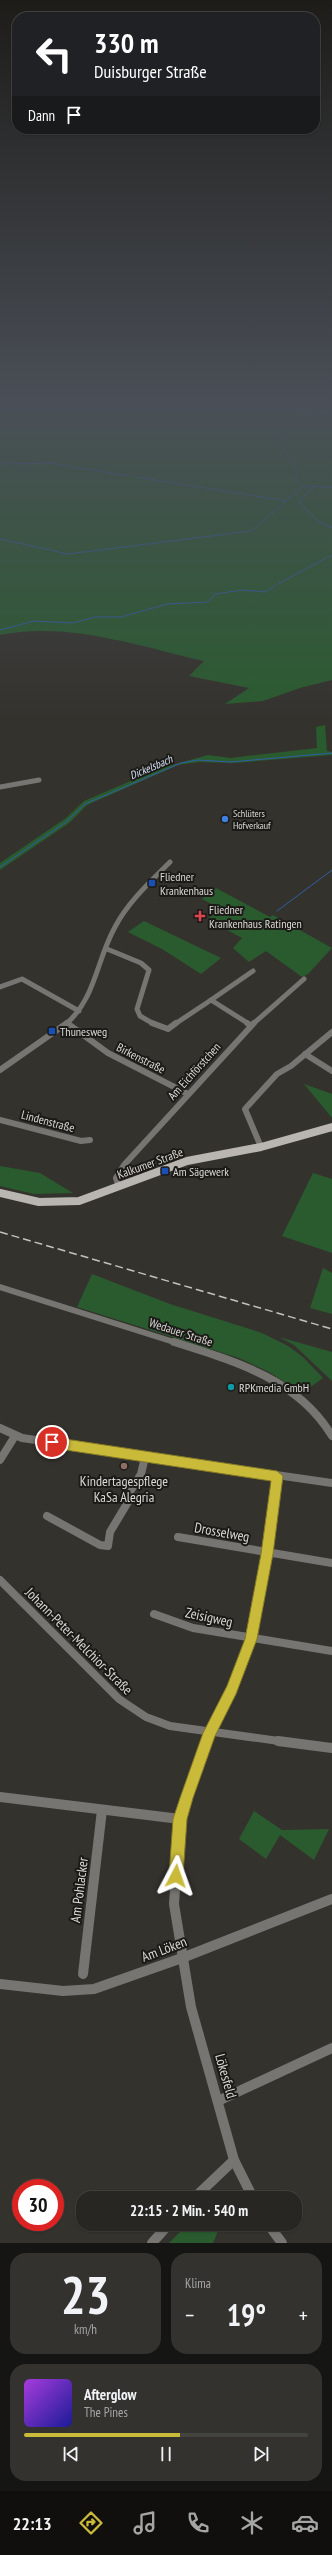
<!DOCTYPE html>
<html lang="de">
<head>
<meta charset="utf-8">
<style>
  :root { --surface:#272622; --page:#33322f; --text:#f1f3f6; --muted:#a4a5a5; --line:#434340; --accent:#c9ba3a }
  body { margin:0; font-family:"PT Sans Narrow",sans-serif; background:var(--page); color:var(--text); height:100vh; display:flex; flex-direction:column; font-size:15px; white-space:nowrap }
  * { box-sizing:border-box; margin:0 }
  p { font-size:13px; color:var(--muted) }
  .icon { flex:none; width:22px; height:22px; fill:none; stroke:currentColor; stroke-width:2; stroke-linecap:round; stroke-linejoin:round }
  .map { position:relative; height:2243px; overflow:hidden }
  .details { display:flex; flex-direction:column; gap:10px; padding:10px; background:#151513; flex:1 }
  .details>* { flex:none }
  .guide { position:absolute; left:12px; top:12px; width:308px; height:122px; border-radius:16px; box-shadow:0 1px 3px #0004,0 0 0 1px var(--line); background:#202124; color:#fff; overflow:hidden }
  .speed { position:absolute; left:12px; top:2179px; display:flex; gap:8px; font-size:20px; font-weight:700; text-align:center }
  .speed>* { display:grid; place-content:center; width:52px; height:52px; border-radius:50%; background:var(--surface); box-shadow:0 1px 3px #0004,0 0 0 1px var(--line); line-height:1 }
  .speed .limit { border:6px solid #d22; background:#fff; color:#111 }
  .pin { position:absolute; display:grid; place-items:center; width:34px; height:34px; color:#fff; margin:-17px; border:2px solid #fff; border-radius:50%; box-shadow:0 1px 4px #0007 }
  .me { position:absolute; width:44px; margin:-22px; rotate:4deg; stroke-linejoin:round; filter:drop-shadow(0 0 3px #0008) }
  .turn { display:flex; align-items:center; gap:14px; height:84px; padding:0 16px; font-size:18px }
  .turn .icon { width:52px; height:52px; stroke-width:2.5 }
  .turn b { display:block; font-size:28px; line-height:34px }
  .then { display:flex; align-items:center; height:38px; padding:0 16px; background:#0003; gap:8px; font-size:15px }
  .big { font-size:30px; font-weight:700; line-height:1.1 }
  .details .tile { flex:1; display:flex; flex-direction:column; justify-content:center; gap:6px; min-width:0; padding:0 14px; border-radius:16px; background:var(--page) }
  .details .dial { align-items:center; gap:0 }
  .dial b { font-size:52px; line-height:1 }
  .song { display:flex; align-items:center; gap:12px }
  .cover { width:48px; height:48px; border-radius:6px; background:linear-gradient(135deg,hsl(280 70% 55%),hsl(240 70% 35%)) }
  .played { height:4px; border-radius:2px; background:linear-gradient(90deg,var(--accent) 55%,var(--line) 55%) }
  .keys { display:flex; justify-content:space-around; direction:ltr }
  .heat { display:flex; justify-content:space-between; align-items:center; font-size:22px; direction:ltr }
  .details .tiles { flex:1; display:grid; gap:10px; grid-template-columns:1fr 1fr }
  .tile:last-child { grid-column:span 2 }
  .trip { position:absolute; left:76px; top:2191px; width:226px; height:40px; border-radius:16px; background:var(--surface); box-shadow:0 1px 3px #0004,0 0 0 1px var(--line); font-weight:700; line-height:40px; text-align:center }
  .dock { display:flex; height:64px; justify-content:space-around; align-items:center; background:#100f0e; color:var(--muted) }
  .dock .icon { width:28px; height:28px }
  .dock .selected { color:var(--accent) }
  .dock b { font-size:18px; color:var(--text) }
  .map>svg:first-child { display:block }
  .green { fill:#2a5b2f }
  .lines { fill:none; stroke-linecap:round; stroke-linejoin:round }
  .stream { stroke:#305ea5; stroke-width:1 }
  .minor-far3 { stroke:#767572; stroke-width:5 }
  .minor-far2 { stroke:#767572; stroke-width:6 }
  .minor-far1 { stroke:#767572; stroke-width:8 }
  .minor { stroke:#767572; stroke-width:10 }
  .major { stroke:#b9b6b1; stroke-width:8 }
  .rail { stroke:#c4c2bf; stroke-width:1.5; stroke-dasharray:8 4; stroke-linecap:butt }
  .route { fill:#c9ba3a; stroke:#837926 }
  .shop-dot { fill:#3f7fe0; stroke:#1b1a17; stroke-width:1.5 }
  .transit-dot { fill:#1a4fb4; stroke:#1b1a17; stroke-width:1.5 }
  .health-dot { fill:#e0444e; stroke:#1b1a17; stroke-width:1.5 }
  .culture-dot { fill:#0f9aa8; stroke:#1b1a17; stroke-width:1.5 }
  .education-dot { fill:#8d6e63; stroke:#1b1a17; stroke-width:1.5 }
  .labels { text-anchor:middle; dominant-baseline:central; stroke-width:4; stroke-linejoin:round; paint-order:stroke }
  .far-poi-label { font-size:10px; fill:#dbd9d6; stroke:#1b1a17; text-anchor:start }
  .far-water-label { font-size:11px; font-style:italic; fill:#d5e2f6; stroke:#1b1a17 }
  .poi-label { font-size:12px; fill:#dbd9d6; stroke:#1b1a17; text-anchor:start }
  .street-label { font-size:12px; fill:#dbd9d6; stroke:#1b1a17 }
  .near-poi-label { font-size:14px; fill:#dbd9d6; stroke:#1b1a17 }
  .near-street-label { font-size:14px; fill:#dbd9d6; stroke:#1b1a17 }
</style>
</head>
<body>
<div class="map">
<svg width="332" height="2243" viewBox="0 0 332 2243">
  <rect width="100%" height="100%" fill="#34322d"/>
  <g class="green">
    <path d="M 0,406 L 306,406 L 332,411 L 332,680 L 300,688 L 263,701 L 225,704 L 249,688 L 189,676 L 204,661 C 139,646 67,621 0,635 Z"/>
    <path d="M 325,725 L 327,751 L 332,752 L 332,755 L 233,763 L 200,762 L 178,765 L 87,805 L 69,823 L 0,870 L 0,863 L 66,818 L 84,801 L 161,768 L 208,755 L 231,758 L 317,748 L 316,727 Z"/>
    <path d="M 216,888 L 270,917 L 273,915 L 332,948 L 308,974 L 302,977 L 266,951 L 249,962 L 233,948 L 242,938 L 207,919 L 221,909 L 202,899 Z"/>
    <path d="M 144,921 L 221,958 L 201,974 L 162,949 L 128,932 Z"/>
    <path d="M 304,1084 L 332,1094 L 332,1118 Z"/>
    <path d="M 0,1166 L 40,1173 L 73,1193 L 34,1194 L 0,1186 Z"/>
    <path d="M 313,1173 L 332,1179 L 332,1253 L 282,1236 Z"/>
    <path d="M 323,1268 L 332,1273 L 332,1314 L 310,1308 Z"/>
    <path d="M 92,1274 L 170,1304 L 262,1333 L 288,1346 L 303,1357 L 323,1378 L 302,1393 L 269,1372 L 239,1358 L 77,1307 Z"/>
    <path d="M 279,1337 L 332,1352 L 332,1381 L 294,1345 Z"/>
    <path d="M 254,1811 L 282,1830 L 329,1829 L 314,1860 L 280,1835 L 266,1859 L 239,1839 Z"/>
    <path d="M 188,2224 L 213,2224 L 218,2231 L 213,2243 L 169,2243 Z"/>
  </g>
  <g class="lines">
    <g class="stream">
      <path d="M 283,406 L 332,413"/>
      <path d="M 296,408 L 298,413 L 314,416 C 294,439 260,426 298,470 L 295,479 L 300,484"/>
      <path d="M 0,464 L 49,463 L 130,476"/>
      <path d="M 137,477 L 286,501"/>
      <path d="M 302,505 L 299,501 L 315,486"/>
      <path d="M 303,506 L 318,521 L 332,528"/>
      <path d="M 0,539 L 68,554 L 251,531 L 304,486 L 332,487"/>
      <path d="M 278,584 L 332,555"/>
      <path d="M 0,630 L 34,621 L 73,623 L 95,617 L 121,617 L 167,604 L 208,602 L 215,594 L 242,590 L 265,592 L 276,585"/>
      <path d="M 0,867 L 66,822 L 85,804 L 181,763 L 198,760 L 231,762 L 332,753"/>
      <path d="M 277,911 L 332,870"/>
    </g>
    <g class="minor-far3">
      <path d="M 0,787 L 39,780"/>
      <path d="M 107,949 L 141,963 L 149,970 L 137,1009 L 140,1016 L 154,1024"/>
      <path d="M 0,987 L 22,979 L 79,1011"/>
      <path d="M 211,1000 L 253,971"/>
      <path d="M 67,1023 L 69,1024"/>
      <path d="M 66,1024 C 96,998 96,961 115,927 C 128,902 150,882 170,862"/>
      <path d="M 175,1024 L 211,1000 L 249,1024"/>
      <path d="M 253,1024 L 304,979"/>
    </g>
    <g class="minor-far2">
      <path d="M 67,1023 L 108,1053 L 188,1094"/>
      <path d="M 152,1023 L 168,1029 L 176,1023"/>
      <path d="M 247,1023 L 250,1025"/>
      <path d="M 305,1054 L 332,1071"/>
      <path d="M 0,1070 L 67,1023"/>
      <path d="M 0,1120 L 81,1141 L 90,1140"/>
      <path d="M 261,1147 L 245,1109 L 277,1074 L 291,1066 L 332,1032"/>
      <path d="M 119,1187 L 116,1178 L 124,1165 L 254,1023"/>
      <path d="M 0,1287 L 177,1343"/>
    </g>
    <g class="minor-far1">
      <path d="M 174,1342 C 234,1361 298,1379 332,1436"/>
      <path d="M 0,1428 L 22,1438 L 332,1483"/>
      <path d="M 0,1460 L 15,1436"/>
      <path d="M 47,1516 L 100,1545 L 108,1546 L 110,1532 L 128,1502 L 128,1495 L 141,1474 L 145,1457"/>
      <path d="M 178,1537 L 332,1563"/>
      <path d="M 0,1580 L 119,1699 L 146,1717 L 170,1726 L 286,1742"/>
      <path d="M 154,1614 L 193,1628 L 332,1651"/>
      <path d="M 206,1742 C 218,1707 241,1675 251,1639 C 266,1587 270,1529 277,1476"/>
    </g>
    <g class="minor">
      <path d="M 206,1741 L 180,1819 L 174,1904 L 191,2007 L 234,2160 L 253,2198"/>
      <path d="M 278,1741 L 332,1748"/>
      <path d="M 0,1797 L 180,1819"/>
      <path d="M 83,1974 L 102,1810"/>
      <path d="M 0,1984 L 63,1991 L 94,1989 L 182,1958 L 332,1899"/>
      <path d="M 218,2101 L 332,2048"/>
      <path d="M 194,2198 L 234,2160"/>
      <path d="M 268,2224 L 282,2243"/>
      <path d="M 152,2243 L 169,2224"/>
    </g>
    <path class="major" d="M 0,1193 L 39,1202 L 79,1201 L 187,1161 L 261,1147 L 332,1127"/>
    <path class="rail" d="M 0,1232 L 332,1329"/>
  </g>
  <linearGradient id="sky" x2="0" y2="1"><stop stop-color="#1d1c19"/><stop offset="0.56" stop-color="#4a4f57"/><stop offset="1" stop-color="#4a4f57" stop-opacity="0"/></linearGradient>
  <rect width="332" height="720" fill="url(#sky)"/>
  <path class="route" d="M 52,1437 L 277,1471 L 283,1476 L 273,1554 L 257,1639 L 236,1694 L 215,1736 L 193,1798 L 187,1819 L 183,1876 L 181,1881 L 176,1883 L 171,1881 L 169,1876 L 173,1819 L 180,1798 L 203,1733 L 227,1686 L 245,1639 L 261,1554 L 271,1481 L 52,1448 L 47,1442 Z"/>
  <circle class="shop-dot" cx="225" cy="819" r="4"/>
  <g class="transit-dot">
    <rect x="148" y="879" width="8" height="8" rx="2"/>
    <rect x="48" y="1027" width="8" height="8" rx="2"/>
    <rect x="161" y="1167" width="8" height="8" rx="2"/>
  </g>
  <path class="health-dot" d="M198 910h4v4h4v4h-4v4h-4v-4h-4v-4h4z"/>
  <circle class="culture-dot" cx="231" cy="1387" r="4"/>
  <circle class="education-dot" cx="124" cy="1466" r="4"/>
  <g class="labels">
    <g class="far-poi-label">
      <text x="233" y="813">Schlüters<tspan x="233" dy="12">Hofverkauf</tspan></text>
    </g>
    <g class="far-water-label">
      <text transform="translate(151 767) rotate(-23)">Dickelsbach</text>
    </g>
    <g class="poi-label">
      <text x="160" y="876">Fliedner<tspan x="160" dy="14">Krankenhaus</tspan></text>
      <text x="209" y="909">Fliedner<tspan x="209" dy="14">Krankenhaus Ratingen</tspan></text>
      <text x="60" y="1031">Thunesweg</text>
      <text x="173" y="1171">Am Sägewerk</text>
      <text x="239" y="1387">RPKmedia GmbH</text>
    </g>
    <g class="street-label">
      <text transform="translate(141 1058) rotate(27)">Birkenstraße</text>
      <text transform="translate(194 1071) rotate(-48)">Am Eichförstchen</text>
      <text transform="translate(48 1121) rotate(15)">Lindenstraße</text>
      <text transform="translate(150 1163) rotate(-20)">Kalkumer Straße</text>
      <text transform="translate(181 1332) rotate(18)">Wedauer Straße</text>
    </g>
    <g class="near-poi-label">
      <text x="124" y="1481">Kindertagespflege<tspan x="124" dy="16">KaSa Alegria</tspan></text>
    </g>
    <g class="near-street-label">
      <text transform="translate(222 1532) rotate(10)">Drosselweg</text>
      <text transform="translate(209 1617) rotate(12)">Zeisigweg</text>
      <text transform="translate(79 1641) rotate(45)">Johann-Peter-Melchior-Straße</text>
      <text transform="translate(79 1890) rotate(-83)">Am Pohlacker</text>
      <text transform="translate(164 1949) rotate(-21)">Am Löken</text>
      <text transform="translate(226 2076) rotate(74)">Lökesfeld</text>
    </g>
  </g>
</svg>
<div class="speed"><div class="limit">30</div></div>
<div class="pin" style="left:52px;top:1442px;background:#d93025"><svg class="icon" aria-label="arrive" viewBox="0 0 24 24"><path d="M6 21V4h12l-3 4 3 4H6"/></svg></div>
<svg class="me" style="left:176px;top:1876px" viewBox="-20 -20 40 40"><path d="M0-17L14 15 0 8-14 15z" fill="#c9ba3a" stroke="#fff" stroke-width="4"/></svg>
<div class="trip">22:15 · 2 Min. · 540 m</div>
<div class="guide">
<div class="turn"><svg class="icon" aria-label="left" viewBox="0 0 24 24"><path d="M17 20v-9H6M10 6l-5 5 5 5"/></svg><div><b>330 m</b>Duisburger Straße</div></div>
<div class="then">Dann<svg class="icon" aria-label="arrive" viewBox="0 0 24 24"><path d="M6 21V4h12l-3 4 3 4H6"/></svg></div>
</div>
</div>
<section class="details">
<div class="tiles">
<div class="tile dial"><b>23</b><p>km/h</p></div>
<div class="tile"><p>Klima</p>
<div class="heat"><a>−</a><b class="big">19°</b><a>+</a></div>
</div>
<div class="tile">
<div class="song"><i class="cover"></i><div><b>Afterglow</b><p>The Pines</p></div></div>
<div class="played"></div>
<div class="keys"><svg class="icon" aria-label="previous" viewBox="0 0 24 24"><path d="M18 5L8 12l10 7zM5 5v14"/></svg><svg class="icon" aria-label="pause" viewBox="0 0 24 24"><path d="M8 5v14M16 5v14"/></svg><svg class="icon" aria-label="next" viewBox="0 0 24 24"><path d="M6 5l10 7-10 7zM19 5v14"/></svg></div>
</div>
</div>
</section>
<nav class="dock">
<b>22:13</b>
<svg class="icon selected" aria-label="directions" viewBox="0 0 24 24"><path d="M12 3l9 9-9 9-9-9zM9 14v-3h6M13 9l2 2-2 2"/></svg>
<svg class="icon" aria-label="music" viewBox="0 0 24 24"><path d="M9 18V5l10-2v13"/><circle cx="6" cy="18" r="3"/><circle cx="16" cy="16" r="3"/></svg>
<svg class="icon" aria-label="phone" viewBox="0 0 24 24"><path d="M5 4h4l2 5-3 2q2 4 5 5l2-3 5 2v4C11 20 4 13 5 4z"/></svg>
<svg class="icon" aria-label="climate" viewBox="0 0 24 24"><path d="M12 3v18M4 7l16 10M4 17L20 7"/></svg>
<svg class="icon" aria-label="car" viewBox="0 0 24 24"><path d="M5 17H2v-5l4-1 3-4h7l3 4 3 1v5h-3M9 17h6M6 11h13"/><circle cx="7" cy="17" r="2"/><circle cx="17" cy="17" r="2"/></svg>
</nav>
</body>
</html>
